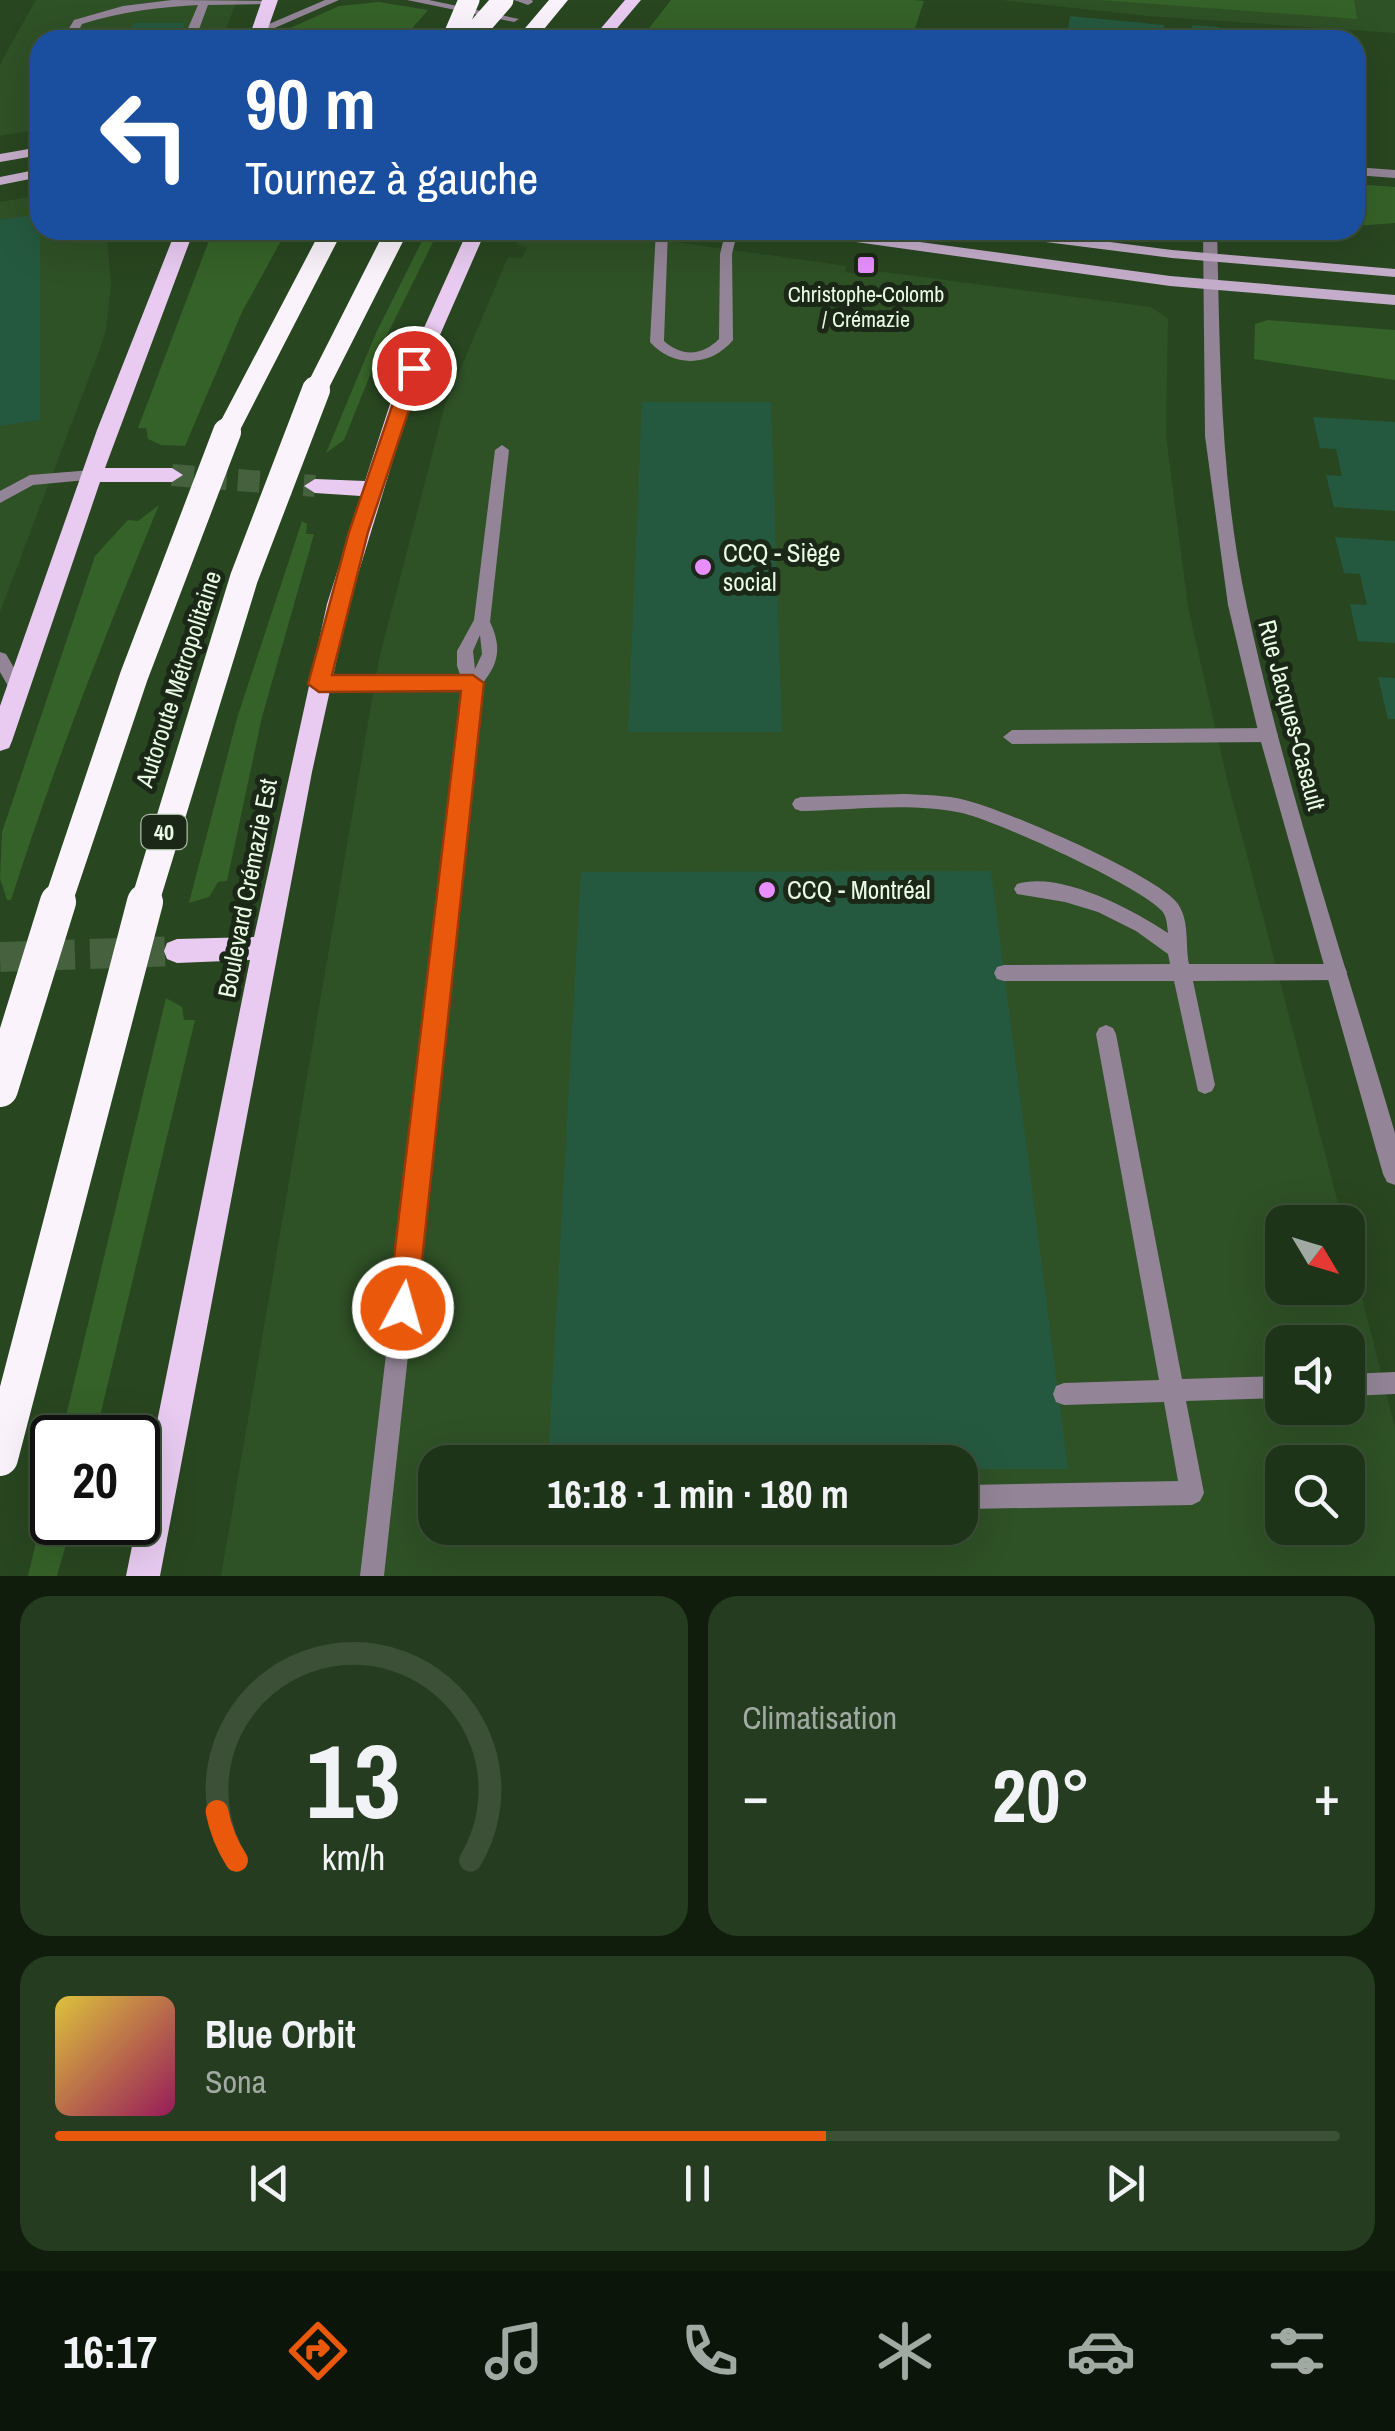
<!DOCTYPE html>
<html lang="fr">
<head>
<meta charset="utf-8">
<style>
  :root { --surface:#1e3418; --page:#263c21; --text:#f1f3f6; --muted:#a1aaa2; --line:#3c4f37; --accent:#ea580c }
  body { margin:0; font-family:"Archivo Narrow",sans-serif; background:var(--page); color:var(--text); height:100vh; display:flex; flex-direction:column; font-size:38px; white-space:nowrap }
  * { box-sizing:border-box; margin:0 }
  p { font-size:32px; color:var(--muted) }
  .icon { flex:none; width:55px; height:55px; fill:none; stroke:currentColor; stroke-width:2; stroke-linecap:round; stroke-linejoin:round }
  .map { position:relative; height:1576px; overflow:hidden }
  .panel { display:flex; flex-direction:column; gap:20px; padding:20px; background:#101d0d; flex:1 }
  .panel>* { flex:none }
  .guide { position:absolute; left:30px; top:30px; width:1335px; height:210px; border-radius:30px; box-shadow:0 10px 40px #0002,0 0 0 2px var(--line); background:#1a4fa0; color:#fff; overflow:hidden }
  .needle { width:65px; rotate:128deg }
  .buttons { position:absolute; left:1265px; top:1205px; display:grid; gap:20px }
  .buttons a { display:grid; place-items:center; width:100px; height:100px; border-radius:20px; background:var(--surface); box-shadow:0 10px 40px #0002,0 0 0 2px var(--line); font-size:50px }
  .speed { position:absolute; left:30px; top:1415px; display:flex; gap:20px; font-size:50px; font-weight:700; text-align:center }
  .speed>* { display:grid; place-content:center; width:130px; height:130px; border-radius:50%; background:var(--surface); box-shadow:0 10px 40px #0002,0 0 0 2px var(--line); line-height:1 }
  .speed .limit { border:5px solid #111; border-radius:15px; background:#fff; color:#111 }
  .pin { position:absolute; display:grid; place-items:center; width:85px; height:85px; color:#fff; margin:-42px; border:5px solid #fff; border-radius:50%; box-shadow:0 2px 10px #0007 }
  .me { position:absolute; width:110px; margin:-55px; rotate:6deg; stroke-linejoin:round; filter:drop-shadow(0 0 8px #0008) }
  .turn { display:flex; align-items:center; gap:35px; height:210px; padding:0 50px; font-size:45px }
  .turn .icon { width:130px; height:130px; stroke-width:2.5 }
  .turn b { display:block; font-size:70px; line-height:85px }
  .big { font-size:75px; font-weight:800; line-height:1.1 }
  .panel .card { flex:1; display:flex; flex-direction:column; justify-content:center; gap:15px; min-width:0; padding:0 35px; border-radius:30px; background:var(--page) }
  .panel .dial { align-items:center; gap:0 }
  .dial svg { height:260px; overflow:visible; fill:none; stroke:var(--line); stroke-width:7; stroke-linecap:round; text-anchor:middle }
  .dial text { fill:var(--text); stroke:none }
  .song { display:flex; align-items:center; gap:30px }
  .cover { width:120px; height:120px; border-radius:15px; background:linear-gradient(135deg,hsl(50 70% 55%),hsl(330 70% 35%)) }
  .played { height:10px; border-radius:5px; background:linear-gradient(90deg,var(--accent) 60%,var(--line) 60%) }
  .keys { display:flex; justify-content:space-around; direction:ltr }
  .heat { display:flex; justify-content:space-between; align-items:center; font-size:55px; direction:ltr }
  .panel .tiles { flex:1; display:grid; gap:20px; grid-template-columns:1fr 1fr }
  .card:last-child { grid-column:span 2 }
  .trip { position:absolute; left:418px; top:1445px; width:560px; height:100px; border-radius:30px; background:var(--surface); box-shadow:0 10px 40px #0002,0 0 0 2px var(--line); font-weight:800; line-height:100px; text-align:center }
  .tab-bar { display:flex; height:160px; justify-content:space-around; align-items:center; background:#0c150a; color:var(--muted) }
  .tab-bar .icon { width:70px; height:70px }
  .tab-bar .current { color:var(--accent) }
  .tab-bar b { font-size:45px; color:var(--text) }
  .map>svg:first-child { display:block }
  .built { fill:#2f5126; fill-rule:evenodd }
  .green { fill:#356228 }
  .building { fill:#25593f }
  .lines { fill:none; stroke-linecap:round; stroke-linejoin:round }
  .primary-tunnel-far1 { stroke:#45613d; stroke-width:22; stroke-dasharray:22 11; stroke-linecap:butt }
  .primary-tunnel { stroke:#45613d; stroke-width:30; stroke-dasharray:30 15; stroke-linecap:butt }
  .lane { fill:#938597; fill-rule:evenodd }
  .street { fill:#938597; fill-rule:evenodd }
  .secondary { fill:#c4adca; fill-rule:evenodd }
  .primary { fill:#e9cbf1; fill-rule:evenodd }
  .highway { fill:#faf3fc; fill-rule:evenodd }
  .highway-bridge-far2 { stroke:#faf3fc; stroke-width:21 }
  .highway-bridge-far1 { stroke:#faf3fc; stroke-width:28 }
  .highway-bridge { stroke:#faf3fc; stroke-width:36 }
  .route { fill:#ea580c; stroke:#983908; stroke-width:2.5 }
  .poi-dot { fill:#e88eff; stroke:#1b2817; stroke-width:4 }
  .labels { text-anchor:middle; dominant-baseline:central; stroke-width:10; stroke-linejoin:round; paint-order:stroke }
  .far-poi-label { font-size:22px; fill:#e9fbe4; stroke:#1b2817 }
  .shield { fill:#1b2817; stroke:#abbca6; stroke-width:2.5 }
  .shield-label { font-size:22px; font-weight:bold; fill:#e9fbe4 }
  .poi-label { font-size:25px; fill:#e9fbe4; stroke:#1b2817; text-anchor:start }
  .street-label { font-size:25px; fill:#e9fbe4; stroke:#1b2817 }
</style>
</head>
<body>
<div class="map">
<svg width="1395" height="1576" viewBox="0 0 1395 1576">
  <rect width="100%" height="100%" fill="#284620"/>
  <g class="built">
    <path d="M 36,0 L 237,0 L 222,40 L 40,40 L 40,129 L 0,136 L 0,64 Z"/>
    <path d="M 1000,0 L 1395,0 L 1395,33 L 1148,16 Z"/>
    <path d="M 40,195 L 40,230 L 106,230 L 111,283 L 106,330 L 98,354 L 0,612 L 0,202 Z"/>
    <path d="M 530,230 L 592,230 L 846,266 L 845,272 L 866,275 L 869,270 L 1151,307 L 1168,319 L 1166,435 L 1188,607 L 1227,779 L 1343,1222 L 1282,1222 L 1282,1288 L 1348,1288 L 1348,1242 L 1395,1428 L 1395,1576 L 221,1576 L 379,659 L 445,405 L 508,257 L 522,258 L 527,247 L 516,244 ZM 1282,1342 L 1348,1342 L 1348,1408 L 1282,1408 ZM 435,1462 L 960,1462 L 960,1528 L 435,1528 ZM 1282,1462 L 1348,1462 L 1348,1528 L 1282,1528 Z"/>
  </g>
  <g class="green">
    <path d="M 671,0 L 914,0 L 924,1 L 911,40 L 640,40 Z"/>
    <path d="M 1099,0 L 1354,0 L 1357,19 Z"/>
    <path d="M 379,2 L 428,10 L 402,40 L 284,40 L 288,29 L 339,6 Z"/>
    <path d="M 1355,184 L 1395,187 L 1395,223 L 1355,226 Z"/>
    <path d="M 213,230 L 287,230 L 242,312 L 185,446 L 161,445 L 148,439 L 146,428 L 138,428 Z"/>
    <path d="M 426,233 L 437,234 L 382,345 L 344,440 L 326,453 L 376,333 Z"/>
    <path d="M 1268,320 L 1395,330 L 1395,380 L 1254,359 L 1255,324 Z"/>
    <path d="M 159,505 C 105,635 54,765 11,900 L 7,900 L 0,878 L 2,832 L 95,556 L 128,520 L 138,521 Z"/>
    <path d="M 302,521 L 307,524 L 306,534 L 314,534 L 262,717 L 227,881 L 218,882 L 209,897 L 189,903 L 238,715 Z"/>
    <path d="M 166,998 L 182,1007 L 184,1020 L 195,1020 L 95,1437 L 61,1437 Z"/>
    <path d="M 52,1474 L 52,1522 L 72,1523 L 57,1576 L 28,1576 Z"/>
  </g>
  <g class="building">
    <path d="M 1070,16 L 1164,25 L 1163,40 L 1067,40 Z"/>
    <path d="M 134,23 L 185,23 L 177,40 L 126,40 Z"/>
    <path d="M 1192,25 L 1219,27 L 1220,37 L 1193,35 Z"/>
    <path d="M 1249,32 L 1312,37 L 1312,40 L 1250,40 Z"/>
    <path d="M 1355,102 L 1357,102 L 1366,149 L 1355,149 Z"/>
    <path d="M 40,214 L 40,420 L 0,426 L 0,220 Z"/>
    <path d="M 642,402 L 771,402 L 782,732 L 628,732 Z"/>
    <path d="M 1313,417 L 1395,422 L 1395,511 L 1334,507 L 1326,475 L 1342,476 L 1336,449 L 1320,448 Z"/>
    <path d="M 1335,537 L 1395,541 L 1395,643 L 1358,641 L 1350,604 L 1367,605 L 1363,588 L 1360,574 L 1344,573 Z"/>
    <path d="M 1378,677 L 1395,678 L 1395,719 L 1388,719 Z"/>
    <path d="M 991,871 L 1068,1469 L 960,1469 L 960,1462 L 548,1462 L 581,872 Z"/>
  </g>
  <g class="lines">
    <path class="primary-tunnel-far1" d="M 172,475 L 315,486"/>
    <path class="primary-tunnel" d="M 0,957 L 177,951"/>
    <g class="lane">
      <path d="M 172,0 L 274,1 L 269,4 L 208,5 L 195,40 L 183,40 L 198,5 C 158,7 120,12 82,24 L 74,40 L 62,40 L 74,20 L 123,6 Z"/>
      <path d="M 325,0 L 339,0 L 263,33 L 253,31 Z"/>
      <path d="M 407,0 L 429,0 L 519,19 L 514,22 Z"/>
      <path d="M 514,0 L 532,0 L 533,2 L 528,5 Z"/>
      <path d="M 656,230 L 668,230 L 664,341 C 682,357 702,356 719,339 L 720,254 L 726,230 L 738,230 L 732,254 L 733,340 C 711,367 673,368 650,342 Z"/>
      <path d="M 502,445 L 509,450 L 490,622 C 502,647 499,664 481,685 L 384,1576 L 360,1576 L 464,689 L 319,690 L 311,684 L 319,678 L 461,677 L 457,666 L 457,651 L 474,620 L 495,450 ZM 480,635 L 482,654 L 475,669 L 473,651 Z"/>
      <path d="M 92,470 L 99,475 L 97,479 L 33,485 L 0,503 L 0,491 L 30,475 Z"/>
      <path d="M 0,652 L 6,654 L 24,685 L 26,689 L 24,693 L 12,693 L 0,672 Z"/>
      <path d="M 1269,728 L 1278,735 L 1269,742 L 1012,744 L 1003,737 L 1012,730 Z"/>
      <path d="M 904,794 C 924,795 946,795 965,800 C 1003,809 1159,876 1178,904 C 1190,922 1185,945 1189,964 L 1337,964 L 1344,966 L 1347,972 L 1344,978 L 1337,980 L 1193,981 L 1215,1085 L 1212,1091 L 1205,1094 L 1198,1091 L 1174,981 L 1004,981 L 997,979 L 994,973 L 997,967 L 1004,965 L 1170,964 L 1168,954 L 1136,931 L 1098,912 L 1065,902 L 1017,894 L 1014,889 L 1017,884 C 1061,871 1131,909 1168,933 C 1167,925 1167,917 1162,911 C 1140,886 997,821 962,813 C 911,802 853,810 801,811 L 795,809 L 792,804 L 795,799 L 801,797 Z"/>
      <path d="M 1106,1025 L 1113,1028 L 1116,1034 L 1182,1379 L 1282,1376 L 1282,1398 L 1186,1401 L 1204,1493 L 1200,1501 L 1192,1505 L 968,1509 L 960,1505 L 960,1489 L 968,1485 L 1178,1481 L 1164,1402 L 1064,1405 L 1056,1402 L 1053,1394 L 1056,1386 L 1064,1383 L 1159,1380 L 1096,1034 L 1099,1028 Z"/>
      <path d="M 1395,1372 L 1395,1394 L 1348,1396 L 1348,1374 Z"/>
    </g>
    <g class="street">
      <path d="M 1355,167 L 1395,170 L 1395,178 L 1355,175 Z"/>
      <path d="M 1203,230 L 1217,230 C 1220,357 1220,482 1247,607 C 1285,785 1344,959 1395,1133 L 1395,1185 L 1387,1182 L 1383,1174 L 1259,735 L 1228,605 L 1205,436 Z"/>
    </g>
    <g class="secondary">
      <path d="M 40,147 L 40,155 L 0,162 L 0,154 Z"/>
      <path d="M 40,169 L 40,177 L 0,185 L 0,177 Z"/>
      <path d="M 792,230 L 831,230 L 1170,276 L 1395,295 L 1395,305 L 1170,286 L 799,234 Z"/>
      <path d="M 976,230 L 1017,230 L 1172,250 L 1395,269 L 1395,277 L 1172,258 L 983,234 Z"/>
    </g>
    <g class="primary">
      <path d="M 262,0 L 278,0 L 264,40 L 248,40 Z"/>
      <path d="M 625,0 L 641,0 L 607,40 L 591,40 Z"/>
      <path d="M 176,230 L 194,230 L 105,468 L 172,468 L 183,475 L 172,482 L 100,482 L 12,741 L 9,748 L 0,751 L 0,706 L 97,430 Z"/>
      <path d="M 468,230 L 486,230 L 411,401 L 349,604 L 312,772 L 160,1576 L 126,1576 L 250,960 L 177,963 L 167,959 L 164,951 L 167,943 L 177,939 L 254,937 L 327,604 L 361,496 L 315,493 L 304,486 L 315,479 L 365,481 L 391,401 Z"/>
    </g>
    <g class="highway">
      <path d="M 549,0 L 568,0 L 535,40 L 515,40 Z"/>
      <path d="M 321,230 L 343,230 L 239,432 L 236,438 L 218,438 L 215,432 Z"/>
    </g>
    <g class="highway-bridge-far2">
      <path d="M 452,40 L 469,0"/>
      <path d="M 468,40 L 503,0"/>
      <path d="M 315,392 L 397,230"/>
    </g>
    <g class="highway-bridge-far1">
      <path d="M 57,905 L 134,676 L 227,432"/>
      <path d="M 144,905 L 244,578 L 316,390"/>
    </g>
    <g class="highway-bridge">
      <path d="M 0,1089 L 58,902"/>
      <path d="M 0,1458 L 145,902"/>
    </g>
  </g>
  <path class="route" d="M 414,362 L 423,368 L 368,532 L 332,675 L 473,675 L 484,683 L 417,1308 L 413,1318 L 403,1322 L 393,1318 L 388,1308 L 461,691 L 319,692 L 308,684 L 349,532 L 405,368 Z"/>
  <g class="poi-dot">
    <rect x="856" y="255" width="20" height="20" rx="5"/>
    <circle cx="703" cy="567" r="10"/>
    <circle cx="767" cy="890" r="10"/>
  </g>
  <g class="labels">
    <g class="far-poi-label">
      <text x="866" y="294">Christophe-Colomb<tspan x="866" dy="25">/ Crémazie</tspan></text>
    </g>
    <rect class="shield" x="141.5" y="815" width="45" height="34" rx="8"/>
    <g class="shield-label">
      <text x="164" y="832">40</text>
    </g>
    <g class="poi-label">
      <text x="723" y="553">CCQ - Siège<tspan x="723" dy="29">social</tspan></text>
      <text x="787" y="890">CCQ - Montréal</text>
    </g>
    <g class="street-label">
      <text transform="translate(178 679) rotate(-72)">Autoroute Métropolitaine</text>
      <text transform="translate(1292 715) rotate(75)">Rue Jacques-Casault</text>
      <text transform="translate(247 888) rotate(-79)">Boulevard Crémazie Est</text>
    </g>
  </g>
</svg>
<div class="buttons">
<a><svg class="needle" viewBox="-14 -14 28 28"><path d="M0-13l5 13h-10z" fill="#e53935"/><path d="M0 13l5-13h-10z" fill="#a1aaa2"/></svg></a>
<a><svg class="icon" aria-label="sound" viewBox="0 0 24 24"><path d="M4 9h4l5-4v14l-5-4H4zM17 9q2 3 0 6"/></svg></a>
<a><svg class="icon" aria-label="search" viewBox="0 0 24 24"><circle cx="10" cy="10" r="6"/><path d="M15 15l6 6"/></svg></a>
</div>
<div class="speed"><div class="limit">20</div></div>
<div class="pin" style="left:414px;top:368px;background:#d93025"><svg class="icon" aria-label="arrive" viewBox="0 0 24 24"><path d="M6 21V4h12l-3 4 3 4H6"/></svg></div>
<svg class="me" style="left:403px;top:1308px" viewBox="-20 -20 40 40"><circle r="17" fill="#ea580c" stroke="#fff" stroke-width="3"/><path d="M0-11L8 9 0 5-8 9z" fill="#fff"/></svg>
<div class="trip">16:18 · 1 min · 180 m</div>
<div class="guide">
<div class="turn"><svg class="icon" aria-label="left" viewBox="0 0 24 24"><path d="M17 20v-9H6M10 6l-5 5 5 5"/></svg><div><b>90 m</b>Tournez à gauche</div></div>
</div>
</div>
<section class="panel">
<div class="tiles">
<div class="card dial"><svg viewBox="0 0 100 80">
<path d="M14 69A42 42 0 1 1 86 69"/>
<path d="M14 69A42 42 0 0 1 8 54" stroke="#ea580c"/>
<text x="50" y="56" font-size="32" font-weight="700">13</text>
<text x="50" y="72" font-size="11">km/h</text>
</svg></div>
<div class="card"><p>Climatisation</p>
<div class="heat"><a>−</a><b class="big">20°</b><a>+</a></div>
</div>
<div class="card">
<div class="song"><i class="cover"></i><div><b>Blue Orbit</b><p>Sona</p></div></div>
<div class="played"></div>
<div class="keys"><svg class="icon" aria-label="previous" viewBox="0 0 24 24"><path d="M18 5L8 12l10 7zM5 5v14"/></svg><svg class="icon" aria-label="pause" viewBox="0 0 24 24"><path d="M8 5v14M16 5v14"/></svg><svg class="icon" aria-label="next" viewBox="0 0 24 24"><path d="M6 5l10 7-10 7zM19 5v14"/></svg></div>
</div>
</div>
</section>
<nav class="tab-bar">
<b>16:17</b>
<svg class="icon current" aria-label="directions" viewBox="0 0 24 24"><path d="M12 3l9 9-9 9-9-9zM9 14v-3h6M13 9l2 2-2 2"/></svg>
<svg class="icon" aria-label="music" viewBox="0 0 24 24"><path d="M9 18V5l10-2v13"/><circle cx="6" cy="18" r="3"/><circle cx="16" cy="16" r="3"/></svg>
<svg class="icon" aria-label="phone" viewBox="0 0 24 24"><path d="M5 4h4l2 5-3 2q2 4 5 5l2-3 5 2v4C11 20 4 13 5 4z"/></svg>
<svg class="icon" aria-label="climate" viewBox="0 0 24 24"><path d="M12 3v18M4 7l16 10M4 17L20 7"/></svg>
<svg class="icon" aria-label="car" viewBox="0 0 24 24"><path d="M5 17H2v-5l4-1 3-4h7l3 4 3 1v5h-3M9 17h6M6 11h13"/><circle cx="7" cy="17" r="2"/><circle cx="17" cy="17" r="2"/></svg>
<svg class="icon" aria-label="filters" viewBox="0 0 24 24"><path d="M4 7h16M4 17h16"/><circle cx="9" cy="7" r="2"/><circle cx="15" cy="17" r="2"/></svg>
</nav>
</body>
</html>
